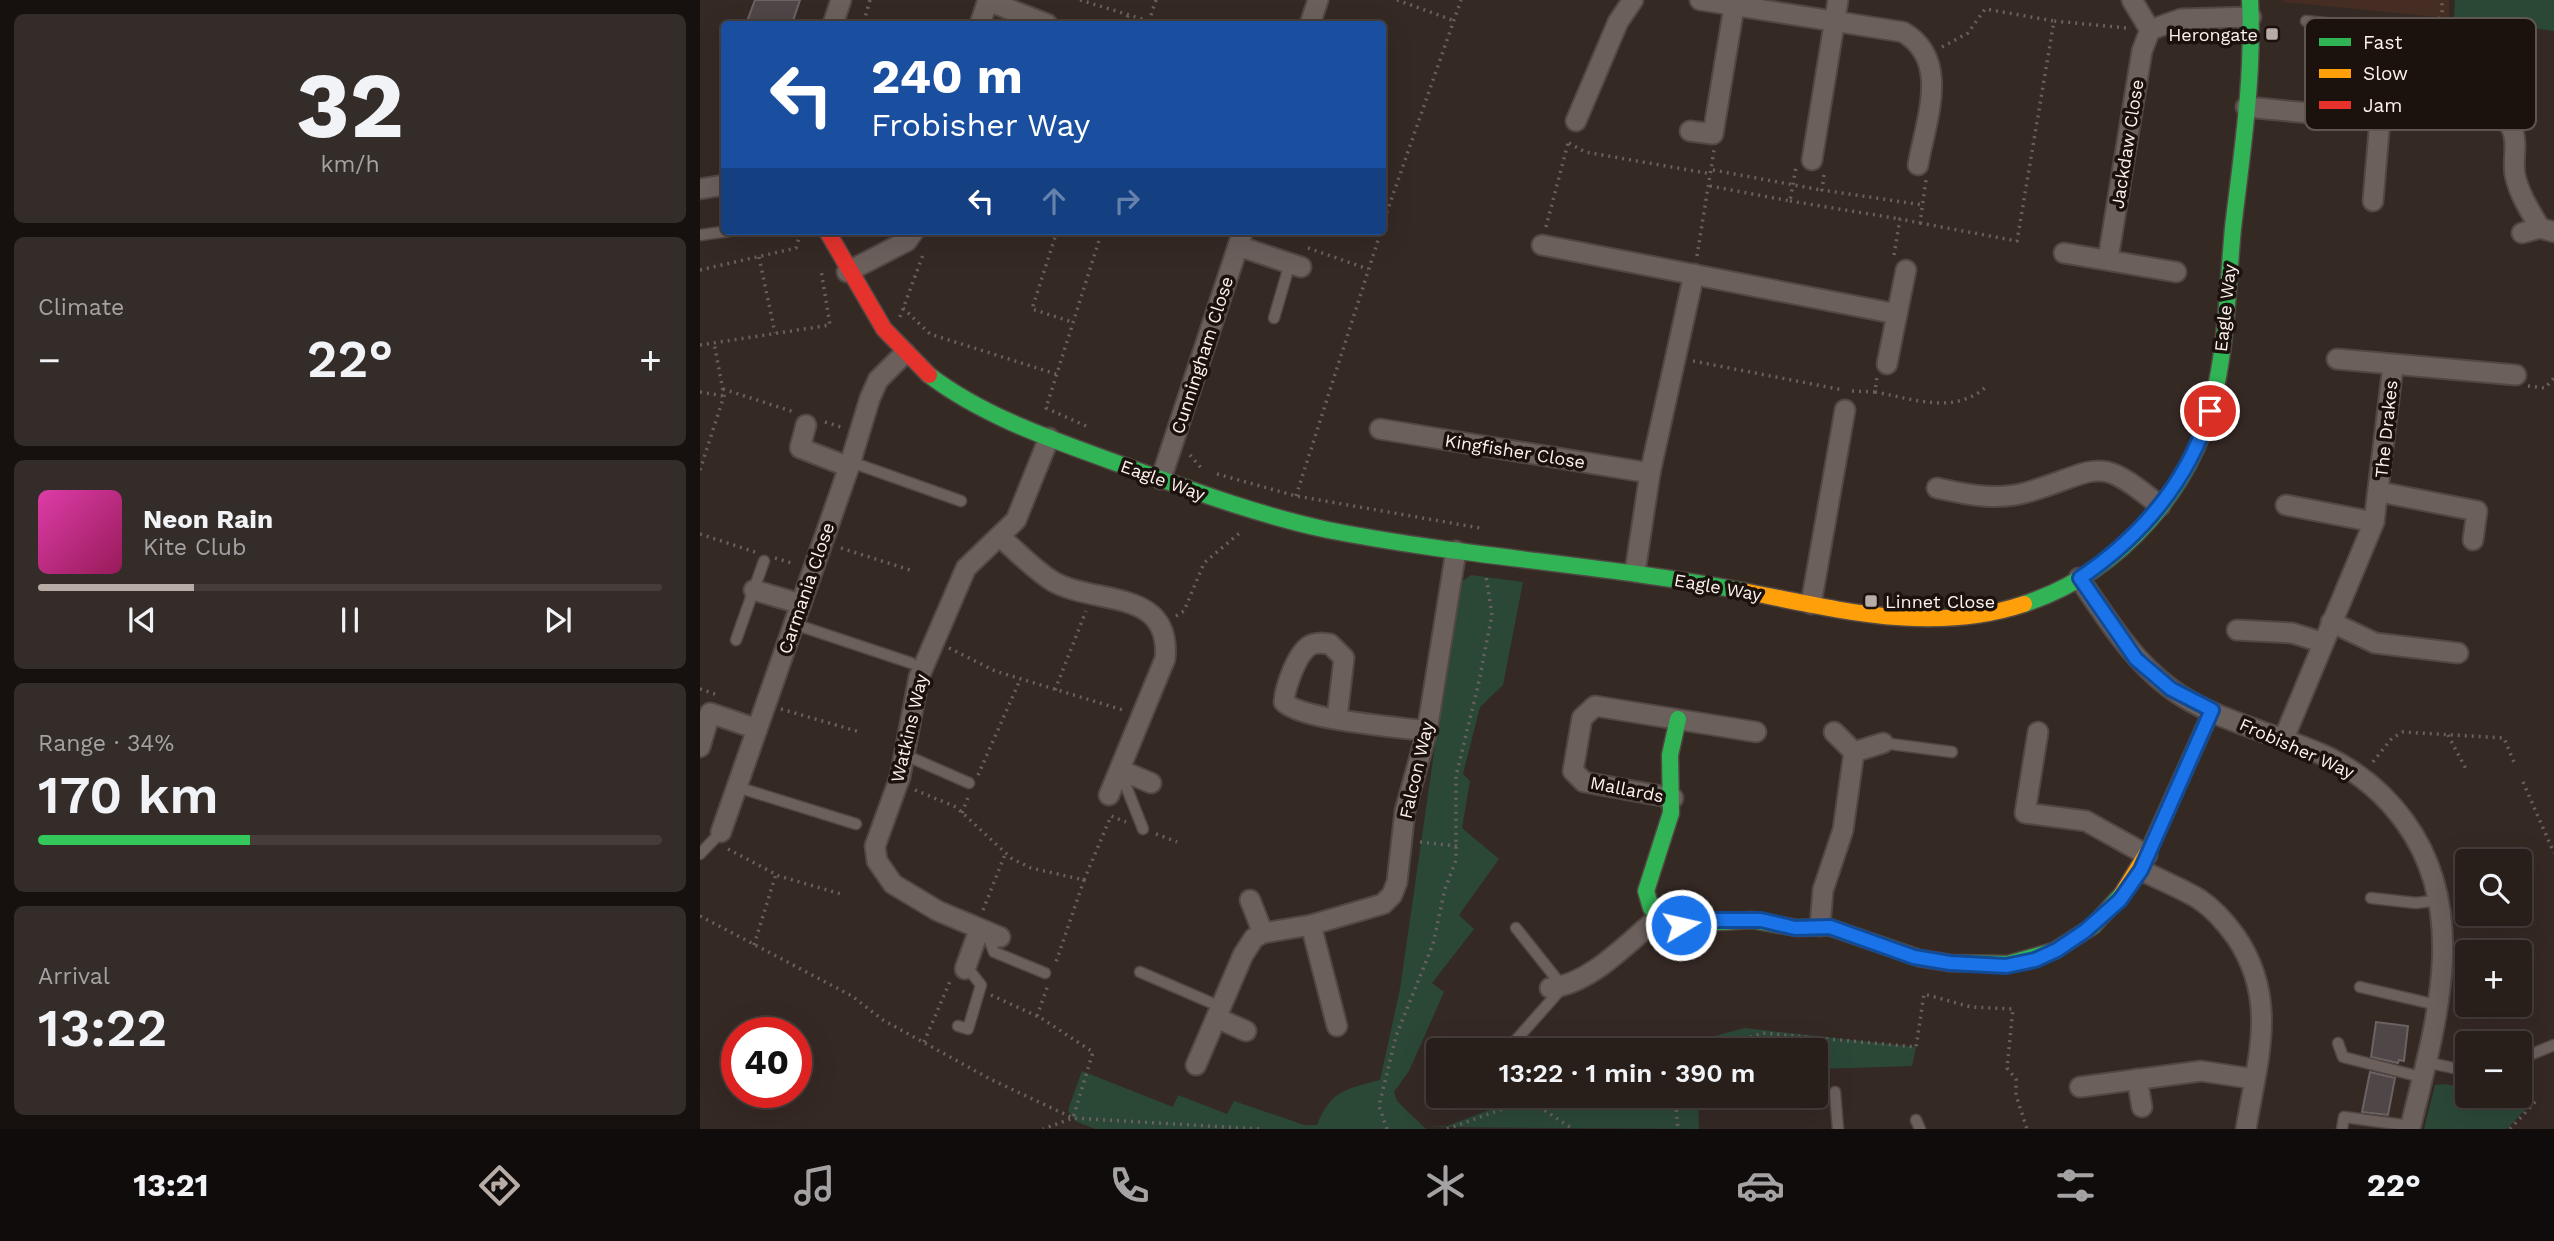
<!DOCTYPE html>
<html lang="en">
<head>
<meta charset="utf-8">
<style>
  :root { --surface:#281f1b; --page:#342c28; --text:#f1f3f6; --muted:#a5a2a3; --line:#443d3a; --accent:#b8aca7 }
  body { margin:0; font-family:"Work Sans",sans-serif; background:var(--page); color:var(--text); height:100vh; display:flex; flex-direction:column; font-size:26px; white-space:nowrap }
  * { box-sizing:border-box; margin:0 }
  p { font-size:23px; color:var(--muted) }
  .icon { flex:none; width:38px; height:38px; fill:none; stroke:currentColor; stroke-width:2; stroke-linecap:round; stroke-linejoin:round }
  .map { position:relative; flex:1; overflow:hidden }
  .side { display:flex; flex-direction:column; gap:14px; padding:14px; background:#16110f; width:700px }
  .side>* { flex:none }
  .guide { position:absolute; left:21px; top:21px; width:665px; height:214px; border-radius:7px; box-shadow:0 7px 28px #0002,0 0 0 2px var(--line); background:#1a4fa0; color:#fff; overflow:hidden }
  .controls { position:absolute; left:1755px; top:849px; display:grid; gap:14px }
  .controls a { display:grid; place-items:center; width:77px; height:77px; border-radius:7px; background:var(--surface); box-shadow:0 7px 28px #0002,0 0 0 2px var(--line); font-size:35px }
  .speed { position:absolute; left:21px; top:1017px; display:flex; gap:14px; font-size:35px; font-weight:700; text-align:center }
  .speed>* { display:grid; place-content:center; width:91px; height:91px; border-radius:50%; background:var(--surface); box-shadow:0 7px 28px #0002,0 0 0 2px var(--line); line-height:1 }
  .speed .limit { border:10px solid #d22; background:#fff; color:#111 }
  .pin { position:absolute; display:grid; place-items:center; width:60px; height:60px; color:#fff; margin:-30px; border:4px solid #fff; border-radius:50%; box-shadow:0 2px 7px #0007 }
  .me { position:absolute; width:77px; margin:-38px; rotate:81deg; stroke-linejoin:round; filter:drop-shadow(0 0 5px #0008) }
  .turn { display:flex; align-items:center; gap:24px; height:147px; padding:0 35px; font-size:32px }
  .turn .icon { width:91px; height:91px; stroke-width:2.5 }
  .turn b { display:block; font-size:49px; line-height:60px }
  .lanes { display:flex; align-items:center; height:66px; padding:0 35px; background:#0003; justify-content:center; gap:35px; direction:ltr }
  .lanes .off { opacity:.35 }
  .big { font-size:52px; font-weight:600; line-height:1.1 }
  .side .tile { flex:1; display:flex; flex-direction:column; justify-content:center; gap:10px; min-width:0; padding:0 24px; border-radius:10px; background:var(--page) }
  .side .dial { align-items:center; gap:0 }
  .dial b { font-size:91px; line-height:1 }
  .song { display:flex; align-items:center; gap:21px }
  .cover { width:84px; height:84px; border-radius:10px; background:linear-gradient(135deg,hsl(320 70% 55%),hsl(330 70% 35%)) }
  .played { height:7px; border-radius:4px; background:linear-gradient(90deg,var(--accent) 25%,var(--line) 25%) }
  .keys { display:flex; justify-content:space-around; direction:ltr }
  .heat { display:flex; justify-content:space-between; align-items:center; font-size:38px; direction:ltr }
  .charge { height:10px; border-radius:5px; background:linear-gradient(90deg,#34c759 34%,var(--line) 0) }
  .trip { position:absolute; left:726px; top:1038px; width:402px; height:70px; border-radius:7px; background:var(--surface); box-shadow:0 7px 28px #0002,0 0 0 2px var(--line); font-weight:600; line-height:70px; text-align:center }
  .menu { display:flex; height:112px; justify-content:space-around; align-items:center; background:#100c0b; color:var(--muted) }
  .menu .icon { width:49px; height:49px }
  .menu .current { color:var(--accent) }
  .menu b { font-size:32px; color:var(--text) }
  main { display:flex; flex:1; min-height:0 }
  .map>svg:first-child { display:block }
  .built { fill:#462d23 }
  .green { fill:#2b4837 }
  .building { fill:#4f4647; stroke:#6b6263; stroke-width:2 }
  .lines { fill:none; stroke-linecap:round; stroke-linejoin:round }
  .lane-casing { stroke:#514743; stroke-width:13 }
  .street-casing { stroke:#514743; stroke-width:23 }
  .fast-casing { stroke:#514743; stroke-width:19 }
  .slow-casing { stroke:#514743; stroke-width:19 }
  .jam-casing { stroke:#514743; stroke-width:19 }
  .path { stroke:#6a605d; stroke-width:3.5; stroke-dasharray:2 5; stroke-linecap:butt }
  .lane { stroke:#6b605c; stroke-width:10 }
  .street { stroke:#6b605c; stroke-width:19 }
  .fast { stroke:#30b455; stroke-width:16 }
  .slow { stroke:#ff9f0a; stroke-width:16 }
  .jam { stroke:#e5322d; stroke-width:16 }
  .route-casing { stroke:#114b97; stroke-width:18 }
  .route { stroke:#1a73e8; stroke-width:12 }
  .poi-dot { fill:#b8aca7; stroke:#1b120e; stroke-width:2.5 }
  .labels { text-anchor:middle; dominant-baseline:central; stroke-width:7; stroke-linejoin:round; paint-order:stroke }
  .poi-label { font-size:18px; fill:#fef2ed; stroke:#1b120e; text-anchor:end }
  .street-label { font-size:18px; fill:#fef2ed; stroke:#1b120e }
  .key { fill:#1b120e; stroke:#5f5551; stroke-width:2 }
  .key-label { font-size:19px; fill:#fef2ed }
</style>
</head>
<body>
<main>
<section class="side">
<div class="tile dial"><b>32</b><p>km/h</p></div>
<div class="tile"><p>Climate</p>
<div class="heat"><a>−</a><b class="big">22°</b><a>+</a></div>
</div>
<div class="tile">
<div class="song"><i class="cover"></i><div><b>Neon Rain</b><p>Kite Club</p></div></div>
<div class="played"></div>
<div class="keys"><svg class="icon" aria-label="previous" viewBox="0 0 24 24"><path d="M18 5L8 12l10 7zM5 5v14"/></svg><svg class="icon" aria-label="pause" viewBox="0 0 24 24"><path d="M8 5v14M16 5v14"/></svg><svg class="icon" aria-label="next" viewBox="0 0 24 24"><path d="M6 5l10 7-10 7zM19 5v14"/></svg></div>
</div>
<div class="tile"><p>Range · 34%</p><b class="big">170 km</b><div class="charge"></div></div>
<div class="tile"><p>Arrival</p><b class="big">13:22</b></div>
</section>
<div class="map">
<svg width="1854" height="1129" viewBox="0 0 1854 1129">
  <rect width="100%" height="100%" fill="#352924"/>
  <path class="built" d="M 1583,0 L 1749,0 L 1749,18 L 1583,2 Z"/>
  <g class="green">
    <path d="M 1755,0 L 1854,0 L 1854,31 L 1754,17 Z"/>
    <path d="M 771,575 L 823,582 L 803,685 L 780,707 L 763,774 L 770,781 L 762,828 L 799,859 L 759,915 L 774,929 L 732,983 L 744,992 L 709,1071 L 694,1092 L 697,1101 L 726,1129 L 395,1129 L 375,1121 L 368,1110 L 382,1071 L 473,1107 L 478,1095 L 527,1114 L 534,1101 L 604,1125 L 617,1125 C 631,1090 646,1089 680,1080 L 700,989 L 757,593 L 761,582 Z"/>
    <path d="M 1045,1028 L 1216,1047 L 1212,1066 L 1117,1069 L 1116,1050 L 961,1050 Z"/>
    <path d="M 1745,1084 L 1767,1088 L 1768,1096 L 1799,1096 L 1831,1103 L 1807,1129 L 1724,1129 L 1735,1085 Z"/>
    <path d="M 825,1096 L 998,1096 L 999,1129 L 728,1127 L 747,1126 Z"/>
  </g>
  <g class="building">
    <path d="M 55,0 L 100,0 L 92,24 L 46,24 Z"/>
    <path d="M 1676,1022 L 1708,1026 L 1704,1061 L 1699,1060 L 1698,1063 L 1671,1057 Z"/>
    <path d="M 1670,1072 L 1695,1078 L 1688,1115 L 1662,1112 Z"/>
  </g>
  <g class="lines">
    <g class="lane-casing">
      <g id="lane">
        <path d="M 1606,21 L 1722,34"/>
        <path d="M 1657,116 L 1664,28"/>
        <path d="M 0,235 L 29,231"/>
        <path d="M 574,318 L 590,263"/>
        <path d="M 151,462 L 261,501"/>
        <path d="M 94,624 L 211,663"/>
        <path d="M 36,640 L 64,561"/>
        <path d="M 1183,743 L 1252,752"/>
        <path d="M 205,755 L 269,783"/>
        <path d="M 420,771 L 443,829"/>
        <path d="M 37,787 L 156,824"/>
        <path d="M 0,854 L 21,832"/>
        <path d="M 1671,898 L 1716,903 L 1740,900"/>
        <path d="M 287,933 L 294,952 L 345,973"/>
        <path d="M 440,972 L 521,1007"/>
        <path d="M 1660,987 L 1737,1005"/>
        <path d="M 258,1026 L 268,1029 L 281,985 L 266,966"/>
        <path d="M 1638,1043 L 1643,1057 L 1721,1077"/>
        <path d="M 808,1049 L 863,987 L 816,928"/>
        <path d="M 1820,1059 L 1854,1045"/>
        <path d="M 1725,1062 L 1768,1071"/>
        <path d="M 1135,1092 L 1138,1129"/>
        <path d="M 1216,1120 L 1220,1129"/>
        <path d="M 1642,1129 L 1644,1117 L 1711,1126"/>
      </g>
    </g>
    <g class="street-casing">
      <g id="street">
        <path d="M 1000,0 L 1203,32 C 1251,60 1226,119 1218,165"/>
        <path d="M 1432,0 L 1450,30"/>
        <path d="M 288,1 L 347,24"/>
        <path d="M 133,24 L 141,0"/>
        <path d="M 280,24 L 288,0"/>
        <path d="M 610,24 L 618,0"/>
        <path d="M 1546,107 C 1605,112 1665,121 1723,119 C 1743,118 1801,107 1811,127 C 1819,142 1812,159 1815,175 C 1819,194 1830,211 1840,228 L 1854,232"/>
        <path d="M 876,121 L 918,22 L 933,0"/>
        <path d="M 1811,127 L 1822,82"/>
        <path d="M 990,131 L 1013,134 L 1034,7"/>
        <path d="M 1112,160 L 1138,0"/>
        <path d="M 0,189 L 24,185"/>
        <path d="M 1673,201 L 1680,119"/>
        <path d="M 1822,233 L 1840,228"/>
        <path d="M 842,245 L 1197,314 L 1206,270"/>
        <path d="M 538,246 L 601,267"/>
        <path d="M 1364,253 L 1476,272"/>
        <path d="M 1408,259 L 1442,51 L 1450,30 L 1481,19 L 1551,17"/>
        <path d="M 147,272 L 207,241 L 214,231"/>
        <path d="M 1637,359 L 1816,375"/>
        <path d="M 1187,364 L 1197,314"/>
        <path d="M 106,425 L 100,448 L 149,467"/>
        <path d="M 680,429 L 950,473"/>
        <path d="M 461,479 L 543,231"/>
        <path d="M 1237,488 C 1268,495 1298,501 1328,492 C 1400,471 1395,452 1460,506"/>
        <path d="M 1680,492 L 1777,511 L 1773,540"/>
        <path d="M 1586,505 L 1674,522"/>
        <path d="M 300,537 C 317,551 335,571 354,582 C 396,605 472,588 465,659 L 409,795"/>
        <path d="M 935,572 L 950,473 L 994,274"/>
        <path d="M 1379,578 C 1406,617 1431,659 1470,688 C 1513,721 1580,734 1630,758 C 1661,774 1685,794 1705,822 C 1772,914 1734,1029 1710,1129"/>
        <path d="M 54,590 L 101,604"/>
        <path d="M 1111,604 L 1145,410"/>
        <path d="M 1631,622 L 1675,643 L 1758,653"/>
        <path d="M 1537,630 L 1592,633 L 1621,642"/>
        <path d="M 637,718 L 644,658 L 630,644 C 623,643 615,642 609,646 C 596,655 585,688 584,702 C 601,720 697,727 727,731"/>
        <path d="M 1134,732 L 1154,752"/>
        <path d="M 1338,732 L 1325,813 L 1386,821 L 1447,855"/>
        <path d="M 1584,738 L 1674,522 L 1693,366"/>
        <path d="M 0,747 L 10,713 L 57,729"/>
        <path d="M 420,770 L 451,783"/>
        <path d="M 973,798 L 884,782 L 873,771 L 882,718 L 895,706 L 1056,732"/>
        <path d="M 21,832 L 149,467 L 170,398 L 178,380 L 205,353"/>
        <path d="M 1441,870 C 1460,880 1481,888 1499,899 C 1514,909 1526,923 1536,937 C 1579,1000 1557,1060 1546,1129"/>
        <path d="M 550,900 L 563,933"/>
        <path d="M 611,925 L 637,1026"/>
        <path d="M 1120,926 L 1123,890 L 1143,830 L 1154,752 L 1183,743"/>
        <path d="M 300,937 L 238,911 L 193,884 L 177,861 L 175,846 L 200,777 L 219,677 L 266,568 L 316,520 L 349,438"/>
        <path d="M 265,969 L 279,930"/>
        <path d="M 850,988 C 891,984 928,942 959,917"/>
        <path d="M 517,1018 L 546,1031"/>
        <path d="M 496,1065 L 543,955 L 554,938 L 563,933 L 611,925 L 683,904 L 692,895 L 697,882 L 705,811 L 727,731 L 756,551"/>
        <path d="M 1437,1079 L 1442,1107"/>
        <path d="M 1380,1087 L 1501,1071 L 1554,1079"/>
      </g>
    </g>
    <g class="fast-casing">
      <g id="fast">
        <path d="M 229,375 C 283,416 348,438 411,461 C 483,487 553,514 628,530 C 765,557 905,565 1043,591"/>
        <path d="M 1324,604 C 1421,572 1496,487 1516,387 C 1527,335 1528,281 1533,228 C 1542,152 1554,77 1550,0"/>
        <path d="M 978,719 L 970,755 L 971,813 L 946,891 L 951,908 L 960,917 L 987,924 L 1052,920 L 1097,928 L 1129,927 L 1219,958 L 1250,963 L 1308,964 L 1354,951 L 1393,926 L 1422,894"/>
      </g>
    </g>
    <g class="slow-casing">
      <g id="slow">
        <path d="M 1043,591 C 1136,609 1231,635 1324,604"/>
        <path d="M 1422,894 L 1449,850 L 1512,710"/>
      </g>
    </g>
    <g class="jam-casing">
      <path id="jam" d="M 127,231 L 184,329 L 229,375"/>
    </g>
    <g class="path">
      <path d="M 170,0 L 164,21 L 175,24"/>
      <path d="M 380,0 L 449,21"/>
      <path d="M 456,0 L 449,21 L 459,24"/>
      <path d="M 697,0 L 755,21"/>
      <path d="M 425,24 L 428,15"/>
      <path d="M 1735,32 L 1742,12 L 1742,0"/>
      <path d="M 1242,47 L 1268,33 L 1285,9 L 1354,21"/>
      <path d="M 1725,101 L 1732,42"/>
      <path d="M 869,143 L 885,152 L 1012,174"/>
      <path d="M 1013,170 L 1121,190"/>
      <path d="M 1124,175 L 1122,190 L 1223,205"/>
      <path d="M 1010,186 L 1090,201 L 1096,167"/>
      <path d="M 1090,201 L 1200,219"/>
      <path d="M 1220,223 L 1317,241 L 1354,21 L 1427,28"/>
      <path d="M 682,226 L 761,0"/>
      <path d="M 846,227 L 868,143"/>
      <path d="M 357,231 L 332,309 L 372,322"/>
      <path d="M 608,248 L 668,269"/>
      <path d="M 1194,255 L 1200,219 L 1220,223 L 1226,180"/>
      <path d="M 997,256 L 1014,150"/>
      <path d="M 59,257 L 75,333"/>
      <path d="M 0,270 L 96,248 L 101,231"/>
      <path d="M 203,308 L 230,334 L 356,374"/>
      <path d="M 200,317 L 224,252"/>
      <path d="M 0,345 L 130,325 L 121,270"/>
      <path d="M 993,361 L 1143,390"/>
      <path d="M 1828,386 L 1845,388 L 1854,378"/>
      <path d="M 23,389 L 94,412"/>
      <path d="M 1152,391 L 1175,392 L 1177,377"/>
      <path d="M 0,392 L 24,396"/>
      <path d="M 1175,392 C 1214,399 1254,415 1286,387"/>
      <path d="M 125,422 L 144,428"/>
      <path d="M 386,426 L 346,408 L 402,231"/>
      <path d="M 490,455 L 503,470"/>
      <path d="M 0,470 L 24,396 L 14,343"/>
      <path d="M 517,474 L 596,496 L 780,528"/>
      <path d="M 596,496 L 681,231"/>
      <path d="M 0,534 L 55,552"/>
      <path d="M 141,548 L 210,570"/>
      <path d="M 75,558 L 95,564"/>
      <path d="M 476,616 L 484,611 L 504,563 L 542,531"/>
      <path d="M 249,648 L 295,671 L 423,710"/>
      <path d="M 0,689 L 15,694"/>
      <path d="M 355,690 L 386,611"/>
      <path d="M 81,709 L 160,732"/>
      <path d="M 1748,735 L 1766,769"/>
      <path d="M 1673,762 L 1692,738 L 1703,732 L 1804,738 L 1814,762"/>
      <path d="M 278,775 L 320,680"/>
      <path d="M 1823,782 L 1854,853"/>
      <path d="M 215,790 L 256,807 L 311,858 L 331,868 L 384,880 L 355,965"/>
      <path d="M 262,813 L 269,795"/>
      <path d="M 456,834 L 477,842"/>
      <path d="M 720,842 L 757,846"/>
      <path d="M 28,849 L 79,876 L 141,894"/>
      <path d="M 384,880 L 411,816 L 426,822"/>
      <path d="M 283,910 L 306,852"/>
      <path d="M 0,916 L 152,996 L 183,1020 L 290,1079 L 373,1118 L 559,1129"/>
      <path d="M 54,945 L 76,874"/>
      <path d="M 291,995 L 341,1018 L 393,1052 L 373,1118 L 343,1129"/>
      <path d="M 337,1016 L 348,985"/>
      <path d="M 224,1042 L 251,979"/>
      <path d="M 1010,1050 L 1063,1033 L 1216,1047 L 1224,994 L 1271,1007 L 1313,1009 L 1307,1068 L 1316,1079 L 1316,1095 L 1327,1129"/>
      <path d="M 975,1096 L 978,1129"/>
      <path d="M 827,1099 L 873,1129"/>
      <path d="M 687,1129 L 679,1106 L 696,1036 L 733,944 L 745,889 L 756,860 L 756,776 L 778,686 L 792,615 L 786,576"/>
      <path d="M 747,1129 L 839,1096"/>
      <path d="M 1810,1129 L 1837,1100"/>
    </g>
    <use href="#lane" class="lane"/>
    <use href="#street" class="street"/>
    <use href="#fast" class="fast"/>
    <use href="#slow" class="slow"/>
    <use href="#jam" class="jam"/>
  </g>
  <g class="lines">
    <g class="route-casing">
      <path id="route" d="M 981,925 L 1015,920 L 1061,920 L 1095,928 L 1130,927 L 1214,957 L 1250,963 L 1306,966 L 1335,960 L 1357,950 L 1385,931 L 1420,900 L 1441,870 L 1512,710 L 1471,689 L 1436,659 L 1380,578 C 1441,537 1488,481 1510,411"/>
    </g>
    <use href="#route" class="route"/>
  </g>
  <g class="poi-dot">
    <rect x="1565" y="27" width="14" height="14" rx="3.5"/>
    <rect x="1164" y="594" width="14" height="14" rx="3.5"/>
  </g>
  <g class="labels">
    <g class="poi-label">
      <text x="1558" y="34">Herongate</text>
      <text x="1185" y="601" text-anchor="start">Linnet Close</text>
    </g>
    <g class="street-label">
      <text transform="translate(1427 144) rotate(-81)">Jackdaw Close</text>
      <text transform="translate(1525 308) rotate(-84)">Eagle Way</text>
      <text transform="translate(502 355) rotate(-72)">Cunningham Close</text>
      <text transform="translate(1686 429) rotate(-84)">The Drakes</text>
      <text transform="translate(815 451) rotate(9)">Kingfisher Close</text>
      <text transform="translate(463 480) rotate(20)">Eagle Way</text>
      <text transform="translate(1018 587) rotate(10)">Eagle Way</text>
      <text transform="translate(106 588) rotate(-71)">Carmania Close</text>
      <text transform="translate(209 728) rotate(-77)">Watkins Way</text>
      <text transform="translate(1597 748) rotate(24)">Frobisher Way</text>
      <text transform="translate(716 770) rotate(-77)">Falcon Way</text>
      <text transform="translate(927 789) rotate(11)">Mallards</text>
    </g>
  </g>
  <rect x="1605" y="18" width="231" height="112" rx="10" class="key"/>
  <rect x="1619" y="38" width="32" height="8" fill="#30b455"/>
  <rect x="1619" y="69" width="32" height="9" fill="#ff9f0a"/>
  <rect x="1619" y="101" width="32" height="8" fill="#e5322d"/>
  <g class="key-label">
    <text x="1663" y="49">Fast</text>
    <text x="1663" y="80">Slow</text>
    <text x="1663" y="112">Jam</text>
  </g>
</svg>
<div class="controls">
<a><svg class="icon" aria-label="search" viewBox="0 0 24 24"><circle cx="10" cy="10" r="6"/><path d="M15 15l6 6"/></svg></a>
<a>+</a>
<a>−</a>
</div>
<div class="speed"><div class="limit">40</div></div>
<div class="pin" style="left:1510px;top:411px;background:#d93025"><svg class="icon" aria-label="arrive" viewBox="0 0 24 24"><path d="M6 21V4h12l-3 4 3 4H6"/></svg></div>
<svg class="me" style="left:981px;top:925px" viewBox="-20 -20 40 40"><circle r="17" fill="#1a73e8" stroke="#fff" stroke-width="3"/><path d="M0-11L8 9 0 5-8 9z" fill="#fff"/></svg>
<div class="trip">13:22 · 1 min · 390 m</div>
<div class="guide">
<div class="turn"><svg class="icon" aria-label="left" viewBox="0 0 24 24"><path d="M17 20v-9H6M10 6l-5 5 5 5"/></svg><div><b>240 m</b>Frobisher Way</div></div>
<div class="lanes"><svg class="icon" aria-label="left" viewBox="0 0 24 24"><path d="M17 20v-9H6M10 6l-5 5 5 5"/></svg><svg class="icon off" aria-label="ahead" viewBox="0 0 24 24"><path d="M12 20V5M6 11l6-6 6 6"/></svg><svg class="icon off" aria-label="right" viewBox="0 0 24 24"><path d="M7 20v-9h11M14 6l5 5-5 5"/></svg></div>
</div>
</div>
</main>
<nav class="menu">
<b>13:21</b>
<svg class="icon current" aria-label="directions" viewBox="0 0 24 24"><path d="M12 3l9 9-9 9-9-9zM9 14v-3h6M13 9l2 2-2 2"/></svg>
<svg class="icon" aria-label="music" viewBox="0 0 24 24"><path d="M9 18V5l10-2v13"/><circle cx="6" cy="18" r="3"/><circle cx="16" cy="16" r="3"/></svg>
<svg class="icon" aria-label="phone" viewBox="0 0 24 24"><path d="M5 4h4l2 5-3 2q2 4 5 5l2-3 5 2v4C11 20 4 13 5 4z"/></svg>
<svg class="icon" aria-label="climate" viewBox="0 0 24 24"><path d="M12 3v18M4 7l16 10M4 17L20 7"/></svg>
<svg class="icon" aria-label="car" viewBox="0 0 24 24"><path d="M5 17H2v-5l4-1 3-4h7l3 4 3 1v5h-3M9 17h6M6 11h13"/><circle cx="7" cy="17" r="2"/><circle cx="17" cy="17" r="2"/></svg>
<svg class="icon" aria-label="filters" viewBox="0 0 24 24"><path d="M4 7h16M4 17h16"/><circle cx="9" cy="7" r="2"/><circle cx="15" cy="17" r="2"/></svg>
<b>22°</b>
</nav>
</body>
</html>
